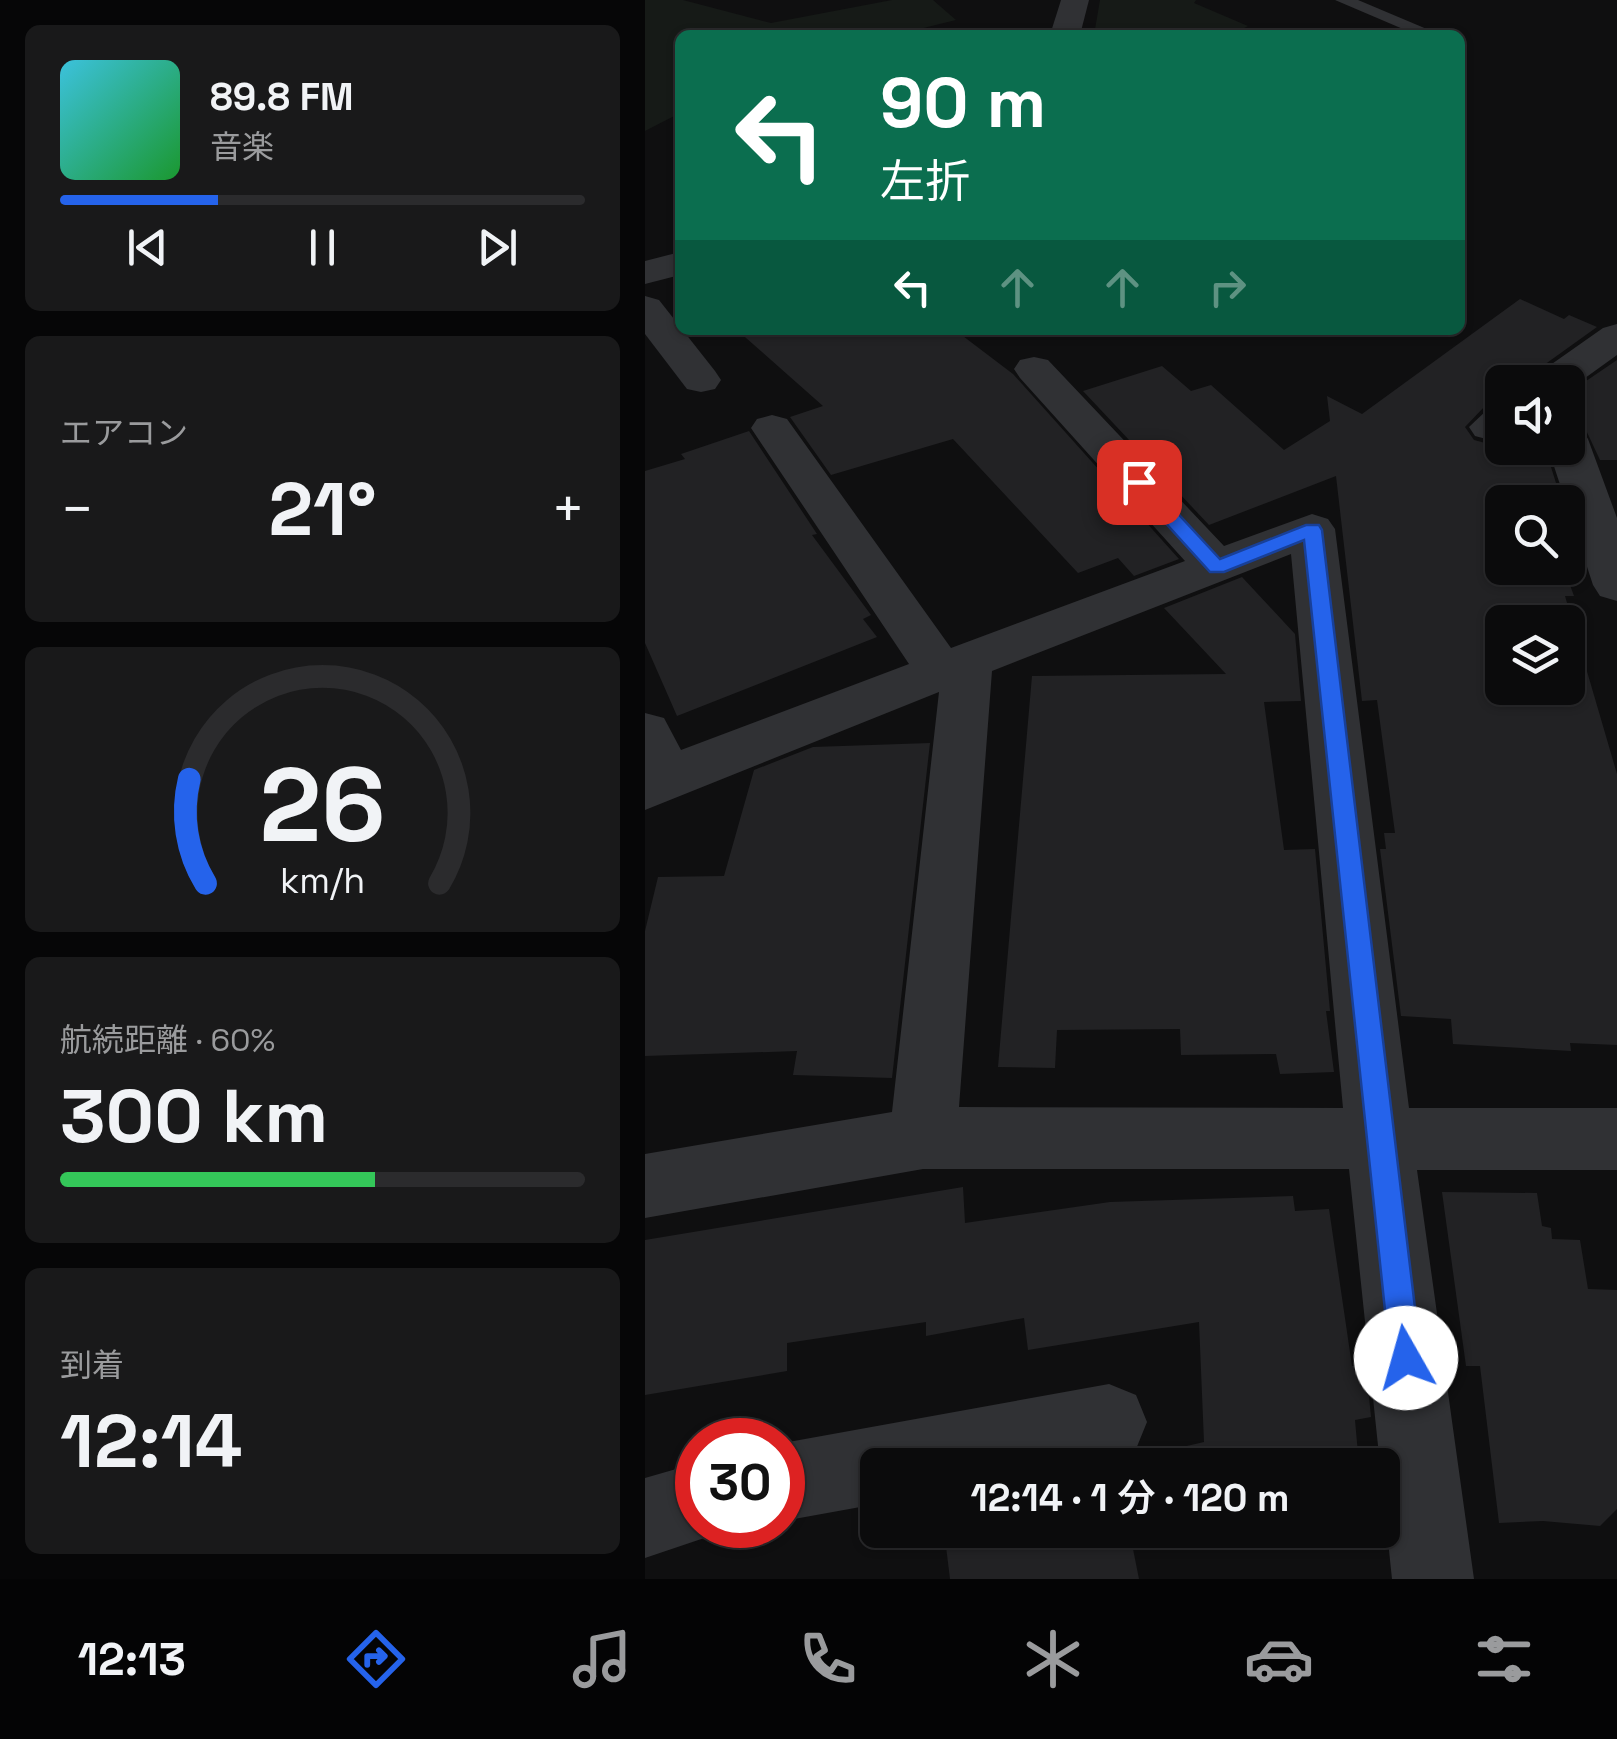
<!DOCTYPE html>
<html lang="ja">
<head>
<meta charset="utf-8">
<style>
  :root { --surface:#0b0b0c; --page:#19191a; --text:#f1f3f6; --muted:#9a9b9d; --line:#2b2b2d; --accent:#2563eb }
  body { margin:0; font-family:"Space Grotesk","Noto Sans JP",sans-serif; background:var(--page); color:var(--text); height:100vh; display:flex; flex-direction:column; font-size:38px; white-space:nowrap }
  * { box-sizing:border-box; margin:0 }
  p { font-size:32px; color:var(--muted) }
  .icon { flex:none; width:55px; height:55px; fill:none; stroke:currentColor; stroke-width:2; stroke-linecap:round; stroke-linejoin:round }
  .map { position:relative; flex:1; overflow:hidden }
  .sheet { display:flex; flex-direction:column; gap:25px; padding:25px; background:#060607; width:645px }
  .sheet>* { flex:none }
  .hud { position:absolute; left:30px; top:30px; width:790px; height:305px; border-radius:15px; box-shadow:0 2px 8px #0004,0 0 0 2px var(--line); background:#0b6e4f; color:#fff; overflow:hidden }
  .tools { position:absolute; left:840px; top:365px; display:grid; gap:20px }
  .tools a { display:grid; place-items:center; width:100px; height:100px; border-radius:15px; background:var(--surface); box-shadow:0 2px 8px #0004,0 0 0 2px var(--line); font-size:50px }
  .speed { position:absolute; left:30px; top:1418px; display:flex; gap:20px; font-size:50px; font-weight:700; text-align:center }
  .speed>* { display:grid; place-content:center; width:130px; height:130px; border-radius:50%; background:var(--surface); box-shadow:0 2px 8px #0004,0 0 0 2px var(--line); line-height:1 }
  .speed .limit { border:15px solid #d22; background:#fff; color:#111 }
  .pin { position:absolute; display:grid; place-items:center; width:85px; height:85px; color:#fff; margin:-42px; border-radius:20px; box-shadow:0 5px 15px #0006 }
  .me { position:absolute; width:110px; margin:-55px; rotate:353deg; stroke-linejoin:round; filter:drop-shadow(0 0 8px #0008) }
  .turn { display:flex; align-items:center; gap:35px; height:210px; padding:0 40px; font-size:45px }
  .turn .icon { width:130px; height:130px; stroke-width:2.5 }
  .turn b { display:block; font-size:70px; line-height:85px }
  .lanes { display:flex; align-items:center; height:95px; padding:0 40px; background:#0003; justify-content:center; gap:50px; direction:ltr }
  .lanes .off { opacity:.35 }
  .big { font-size:75px; font-weight:600; line-height:1.1 }
  .sheet .widget { flex:1; display:flex; flex-direction:column; justify-content:center; gap:15px; min-width:0; padding:0 35px; border-radius:15px; background:var(--page) }
  .sheet .dial { align-items:center; gap:0 }
  .dial svg { height:260px; overflow:visible; fill:none; stroke:var(--line); stroke-width:7; stroke-linecap:round; text-anchor:middle }
  .dial text { fill:var(--text); stroke:none }
  .song { display:flex; align-items:center; gap:30px }
  .cover { width:120px; height:120px; border-radius:15px; background:linear-gradient(135deg,hsl(190 70% 55%),hsl(130 70% 35%)) }
  .played { height:10px; border-radius:5px; background:linear-gradient(90deg,var(--accent) 30%,var(--line) 30%) }
  .keys { display:flex; justify-content:space-around; direction:ltr }
  .heat { display:flex; justify-content:space-between; align-items:center; font-size:55px; direction:ltr }
  .charge { height:15px; border-radius:8px; background:linear-gradient(90deg,#34c759 60%,var(--line) 0) }
  .trip { position:absolute; left:215px; top:1448px; width:540px; height:100px; border-radius:15px; background:var(--surface); box-shadow:0 2px 8px #0004,0 0 0 2px var(--line); font-weight:600; line-height:100px; text-align:center }
  .menu { display:flex; height:160px; justify-content:space-around; align-items:center; background:#040405; color:var(--muted) }
  .menu .icon { width:70px; height:70px }
  .menu .current { color:var(--accent) }
  .menu b { font-size:45px; color:var(--text) }
  main { display:flex; flex:1; min-height:0 }
  .map>svg:first-child { display:block }
  .green { fill:#161a17 }
  .building { fill:#222224; fill-rule:evenodd }
  .lines { fill:none; stroke-linecap:round; stroke-linejoin:round }
  .lane { fill:#303134; fill-rule:evenodd }
  .street { fill:#303134; fill-rule:evenodd }
  .route { fill:#2563eb; stroke:#184099; stroke-width:2.5 }
</style>
</head>
<body>
<main>
<section class="sheet">
<div class="widget">
<div class="song"><i class="cover"></i><div><b>89.8 FM</b><p>音楽</p></div></div>
<div class="played"></div>
<div class="keys"><svg class="icon" aria-label="previous" viewBox="0 0 24 24"><path d="M18 5L8 12l10 7zM5 5v14"/></svg><svg class="icon" aria-label="pause" viewBox="0 0 24 24"><path d="M8 5v14M16 5v14"/></svg><svg class="icon" aria-label="next" viewBox="0 0 24 24"><path d="M6 5l10 7-10 7zM19 5v14"/></svg></div>
</div>
<div class="widget"><p>エアコン</p>
<div class="heat"><a>−</a><b class="big">21°</b><a>+</a></div>
</div>
<div class="widget dial"><svg viewBox="0 0 100 80">
<path d="M14 69A42 42 0 1 1 86 69"/>
<path d="M14 69A42 42 0 0 1 9 37" stroke="#2563eb"/>
<text x="50" y="56" font-size="32" font-weight="700">26</text>
<text x="50" y="72" font-size="11">km/h</text>
</svg></div>
<div class="widget"><p>航続距離 · 60%</p><b class="big">300 km</b><div class="charge"></div></div>
<div class="widget"><p>到着</p><b class="big">12:14</b></div>
</section>
<div class="map">
<svg width="972" height="1579" viewBox="0 0 972 1579">
  <rect width="100%" height="100%" fill="#0f0f10"/>
  <g class="green">
    <path d="M 0,0 L 38,0 L 126,23 L 247,0 L 288,0 L 311,20 L 250,35 L 35,35 L 35,113 L 0,131 Z"/>
    <path d="M 455,0 L 551,0 L 549,3 L 603,26 L 586,35 L 449,35 Z"/>
  </g>
  <g class="building">
    <path d="M 875,299 L 919,319 L 924,315 L 952,327 L 892,370 L 884,382 L 858,382 L 858,401 L 840,406 L 820,427 L 829,440 L 844,444 L 858,441 L 858,448 L 900,448 L 917,502 L 858,502 L 858,568 L 922,568 L 922,560 L 926,570 L 921,574 L 929,596 L 920,596 L 972,774 L 972,1045 L 925,1043 L 926,1051 L 808,1044 L 806,1019 L 756,1016 L 735,849 L 741,849 L 739,833 L 750,833 L 732,700 L 717,701 L 691,476 L 564,525 L 438,391 L 517,366 L 546,391 L 566,385 L 639,450 L 685,421 L 682,396 L 717,414 ZM 858,622 L 922,622 L 922,688 L 858,688 Z"/>
    <path d="M 92,330 L 310,330 L 368,374 L 534,559 L 489,576 L 473,558 L 433,573 L 308,439 L 186,475 L 145,417 L 178,406 Z"/>
    <path d="M 972,360 L 972,460 L 955,460 L 940,428 L 922,422 L 922,394 Z"/>
    <path d="M 104,431 L 172,534 L 167,535 L 226,615 L 218,619 L 232,637 L 32,716 L 0,643 L 0,471 L 40,459 L 36,454 Z"/>
    <path d="M 597,577 L 650,634 L 656,701 L 619,702 L 639,850 L 670,849 L 685,1011 L 681,1011 L 689,1072 L 635,1074 L 631,1054 L 536,1055 L 535,1029 L 412,1030 L 410,1068 L 353,1067 L 387,676 L 581,674 L 519,608 Z"/>
    <path d="M 285,743 L 247,1078 L 148,1075 L 152,1051 L 0,1056 L 0,931 L 13,877 L 79,876 L 109,770 L 168,747 Z"/>
    <path d="M 318,1187 L 320,1223 L 465,1202 L 648,1196 L 650,1211 L 684,1209 L 707,1366 L 721,1366 L 726,1417 L 710,1420 L 714,1465 L 460,1465 L 559,1442 L 554,1322 L 383,1350 L 379,1318 L 281,1336 L 281,1322 L 142,1343 L 142,1371 L 0,1395 L 0,1240 Z"/>
    <path d="M 797,1192 L 892,1193 L 897,1226 L 906,1228 L 907,1239 L 935,1240 L 943,1289 L 972,1290 L 972,1509 L 955,1526 L 898,1521 L 854,1523 L 835,1366 L 821,1366 Z"/>
    <path d="M 299,1530 L 699,1530 L 486,1539 L 494,1579 L 305,1579 Z"/>
  </g>
  <g class="lines">
    <g class="lane">
      <path d="M 690,0 L 713,0 L 796,35 L 772,35 Z"/>
      <path d="M 681,29 L 691,31 L 694,35 L 672,34 Z"/>
    </g>
    <g class="street">
      <path d="M 416,0 L 444,0 L 435,35 L 405,35 Z"/>
      <path d="M 35,252 L 35,275 L 0,284 L 0,261 Z"/>
      <path d="M 0,296 L 14,300 L 70,371 L 76,380 L 70,389 L 56,392 L 42,389 L 0,334 Z"/>
      <path d="M 972,324 L 972,355 L 922,391 L 922,382 L 888,382 L 894,373 L 958,328 Z"/>
      <path d="M 389,357 L 403,360 L 579,546 L 667,514 L 683,519 L 690,529 L 764,1108 L 972,1108 L 972,1170 L 772,1170 L 829,1579 L 747,1579 L 704,1169 L 278,1169 L 0,1218 L 0,1154 L 247,1112 L 294,692 L 0,810 L 0,713 L 19,718 L 36,750 L 264,664 L 106,428 L 112,419 L 127,415 L 142,419 L 306,648 L 540,561 L 375,378 L 369,369 L 375,360 ZM 646,554 L 698,1108 L 314,1107 L 347,671 Z"/>
      <path d="M 858,405 L 858,437 L 845,440 L 830,436 L 824,427 L 843,409 Z"/>
      <path d="M 922,426 L 937,430 L 943,439 L 972,518 L 972,601 L 955,596 L 948,585 L 903,448 L 922,448 Z"/>
      <path d="M 464,1384 L 491,1395 L 502,1422 L 491,1449 L 439,1465 L 232,1465 L 232,1504 L 138,1521 L 138,1443 Z"/>
      <path d="M 52,1463 L 52,1525 L 83,1525 L 80,1531 L 0,1558 L 0,1478 Z"/>
    </g>
  </g>
  <path class="route" d="M 494,477 L 500,478 L 575,559 L 661,525 L 674,525 L 677,530 L 776,1358 L 772,1369 L 761,1373 L 750,1369 L 745,1358 L 659,540 L 579,572 L 565,572 L 487,486 L 485,482 Z"/>
</svg>
<div class="tools">
<a><svg class="icon" aria-label="sound" viewBox="0 0 24 24"><path d="M4 9h4l5-4v14l-5-4H4zM17 9q2 3 0 6"/></svg></a>
<a><svg class="icon" aria-label="search" viewBox="0 0 24 24"><circle cx="10" cy="10" r="6"/><path d="M15 15l6 6"/></svg></a>
<a><svg class="icon" aria-label="layers" viewBox="0 0 24 24"><path d="M12 4l9 5-9 5-9-5zM3 14l9 5 9-5"/></svg></a>
</div>
<div class="speed"><div class="limit">30</div></div>
<div class="pin" style="left:494px;top:482px;background:#d93025"><svg class="icon" aria-label="arrive" viewBox="0 0 24 24"><path d="M6 21V4h12l-3 4 3 4H6"/></svg></div>
<svg class="me" style="left:761px;top:1358px" viewBox="-20 -20 40 40"><circle r="19" fill="#fff"/><path d="M0-13L10 11 0 6-10 11z" fill="#2563eb"/></svg>
<div class="trip">12:14 · 1 分 · 120 m</div>
<div class="hud">
<div class="turn"><svg class="icon" aria-label="left" viewBox="0 0 24 24"><path d="M17 20v-9H6M10 6l-5 5 5 5"/></svg><div><b>90 m</b>左折</div></div>
<div class="lanes"><svg class="icon" aria-label="left" viewBox="0 0 24 24"><path d="M17 20v-9H6M10 6l-5 5 5 5"/></svg><svg class="icon off" aria-label="ahead" viewBox="0 0 24 24"><path d="M12 20V5M6 11l6-6 6 6"/></svg><svg class="icon off" aria-label="ahead" viewBox="0 0 24 24"><path d="M12 20V5M6 11l6-6 6 6"/></svg><svg class="icon off" aria-label="right" viewBox="0 0 24 24"><path d="M7 20v-9h11M14 6l5 5-5 5"/></svg></div>
</div>
</div>
</main>
<nav class="menu">
<b>12:13</b>
<svg class="icon current" aria-label="directions" viewBox="0 0 24 24"><path d="M12 3l9 9-9 9-9-9zM9 14v-3h6M13 9l2 2-2 2"/></svg>
<svg class="icon" aria-label="music" viewBox="0 0 24 24"><path d="M9 18V5l10-2v13"/><circle cx="6" cy="18" r="3"/><circle cx="16" cy="16" r="3"/></svg>
<svg class="icon" aria-label="phone" viewBox="0 0 24 24"><path d="M5 4h4l2 5-3 2q2 4 5 5l2-3 5 2v4C11 20 4 13 5 4z"/></svg>
<svg class="icon" aria-label="climate" viewBox="0 0 24 24"><path d="M12 3v18M4 7l16 10M4 17L20 7"/></svg>
<svg class="icon" aria-label="car" viewBox="0 0 24 24"><path d="M5 17H2v-5l4-1 3-4h7l3 4 3 1v5h-3M9 17h6M6 11h13"/><circle cx="7" cy="17" r="2"/><circle cx="17" cy="17" r="2"/></svg>
<svg class="icon" aria-label="filters" viewBox="0 0 24 24"><path d="M4 7h16M4 17h16"/><circle cx="9" cy="7" r="2"/><circle cx="15" cy="17" r="2"/></svg>
</nav>
</body>
</html>
